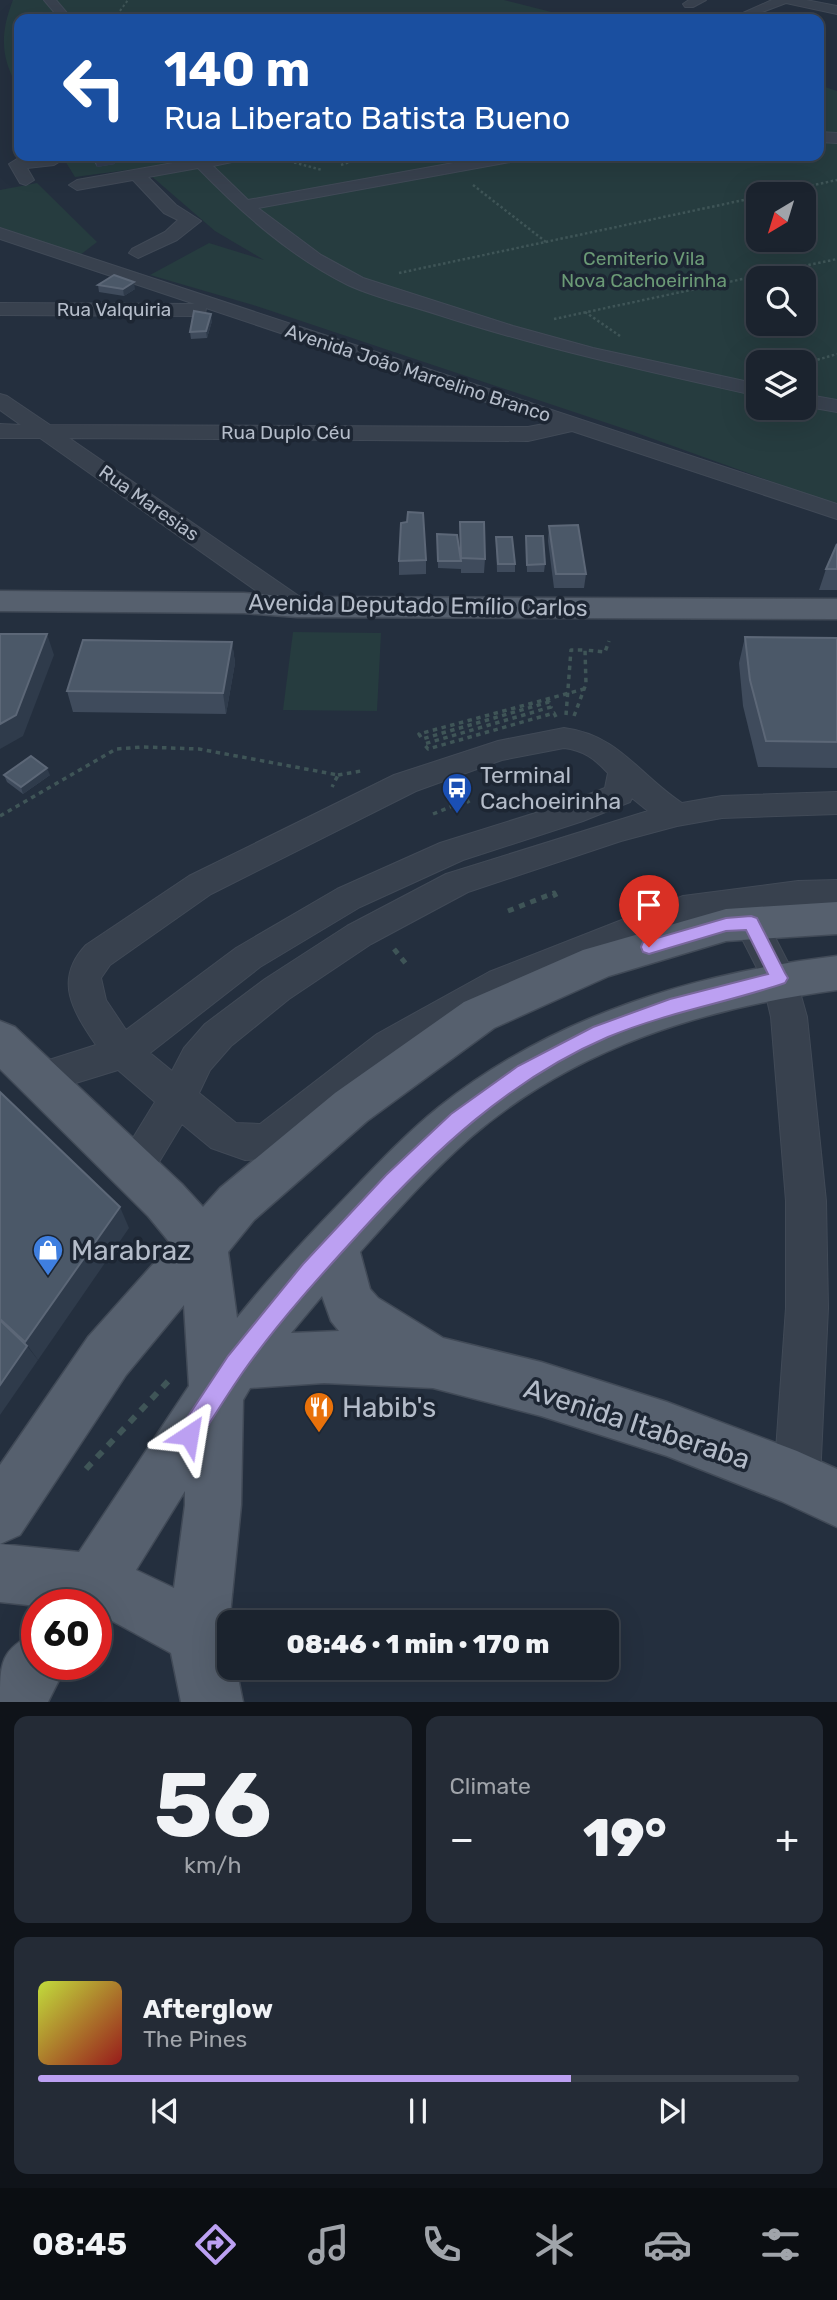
<!DOCTYPE html>
<html lang="en">
<head>
<meta charset="utf-8">
<style>
  :root { --surface:#1b232e; --page:#242b36; --text:#f1f3f6; --muted:#a0a4aa; --line:#39404a; --accent:#bca0f2 }
  body { margin:0; font-family:Rubik,sans-serif; background:var(--page); color:var(--text); height:100vh; display:flex; flex-direction:column; font-size:26px; white-space:nowrap }
  * { box-sizing:border-box; margin:0 }
  p { font-size:23px; color:var(--muted) }
  .icon { flex:none; width:38px; height:38px; fill:none; stroke:currentColor; stroke-width:2; stroke-linecap:round; stroke-linejoin:round }
  .map { position:relative; height:1702px; overflow:hidden }
  .side { display:flex; flex-direction:column; gap:14px; padding:14px; background:#0f1319; flex:1 }
  .side>* { flex:none }
  .banner { position:absolute; left:14px; top:14px; width:810px; height:147px; border-radius:14px; box-shadow:0 7px 28px #0002,0 0 0 2px var(--line); background:#1a4fa0; color:#fff; overflow:hidden }
  .needle { width:46px; rotate:218deg }
  .tools { position:absolute; left:746px; top:182px; display:grid; gap:14px }
  .tools a { display:grid; place-items:center; width:70px; height:70px; border-radius:14px; background:var(--surface); box-shadow:0 7px 28px #0002,0 0 0 2px var(--line); font-size:35px }
  .speed { position:absolute; left:21px; top:1589px; display:flex; gap:14px; font-size:35px; font-weight:700; text-align:center }
  .speed>* { display:grid; place-content:center; width:91px; height:91px; border-radius:50%; background:var(--surface); box-shadow:0 7px 28px #0002,0 0 0 2px var(--line); line-height:1 }
  .speed .limit { border:10px solid #d22; background:#fff; color:#111 }
  .pin { position:absolute; display:grid; place-items:center; width:60px; height:60px; color:#fff; margin:-72px -30px; border-radius:50% 50% 50% 0; rotate:-45deg; box-shadow:0 0 7px #0007 }
  .pin .icon { rotate:45deg }
  .me { position:absolute; width:77px; margin:-38px; rotate:33deg; stroke-linejoin:round; filter:drop-shadow(0 0 5px #0008) }
  .turn { display:flex; align-items:center; gap:24px; height:147px; padding:0 35px; font-size:32px }
  .turn .icon { width:91px; height:91px; stroke-width:2.5 }
  .turn b { display:block; font-size:49px; line-height:60px }
  .big { font-size:52px; font-weight:800; line-height:1.1 }
  .side .tile { flex:1; display:flex; flex-direction:column; justify-content:center; gap:10px; min-width:0; padding:0 24px; border-radius:14px; background:var(--page) }
  .side .dial { align-items:center; gap:0 }
  .dial b { font-size:91px; line-height:1 }
  .song { display:flex; align-items:center; gap:21px }
  .cover { width:84px; height:84px; border-radius:10px; background:linear-gradient(135deg,hsl(70 70% 55%),hsl(0 70% 35%)) }
  .played { height:7px; border-radius:4px; background:linear-gradient(90deg,var(--accent) 70%,var(--line) 70%) }
  .keys { display:flex; justify-content:space-around; direction:ltr }
  .heat { display:flex; justify-content:space-between; align-items:center; font-size:38px; direction:ltr }
  .side .tiles { flex:1; display:grid; gap:14px; grid-template-columns:1fr 1fr }
  .tile:last-child { grid-column:span 2 }
  .trip { position:absolute; left:217px; top:1610px; width:402px; height:70px; border-radius:14px; background:var(--surface); box-shadow:0 7px 28px #0002,0 0 0 2px var(--line); font-weight:800; line-height:70px; text-align:center }
  .tab-bar { display:flex; height:112px; justify-content:space-around; align-items:center; background:#0b0e12; color:var(--muted) }
  .tab-bar .icon { width:49px; height:49px }
  .tab-bar .on { color:var(--accent) }
  .tab-bar b { font-size:32px; color:var(--text) }
  .map>svg:first-child { display:block }
  .green { fill:#263c3f; fill-rule:evenodd }
  .lines { fill:none; stroke-linecap:round; stroke-linejoin:round }
  .minor-casing { stroke:#414a57; stroke-width:2 }
  .major-casing { stroke:#414a57; stroke-width:3 }
  .path-far4 { stroke:#3f5557; stroke-width:2; stroke-dasharray:2.5 2.5; stroke-linecap:butt }
  .path-far3 { stroke:#3f5557; stroke-width:2.5; stroke-dasharray:2.5 2.5; stroke-linecap:butt }
  .path-far2 { stroke:#3f5557; stroke-width:3.5; stroke-dasharray:4.5 4.5; stroke-linecap:butt }
  .path-far1 { stroke:#3f5557; stroke-width:5; stroke-dasharray:6 6; stroke-linecap:butt }
  .path { stroke:#3f5557; stroke-width:6; stroke-dasharray:8 8; stroke-linecap:butt }
  .minor { fill:#38414e; fill-rule:evenodd }
  .major { fill:#56606e; fill-rule:evenodd }
  .path-bridge { stroke:#3f5557; stroke-width:3.5; stroke-dasharray:4.5 4.5; stroke-linecap:butt }
  .wall { fill:#3f4b5c }
  .shaded-wall { fill:#2f3b4b }
  .building { fill:#4b5868; stroke:#5c6777; stroke-width:2 }
  .route { fill:#bca0f2; stroke:#7a689d; stroke-width:2 }
  .labels { text-anchor:middle; dominant-baseline:central; stroke-width:7; stroke-linejoin:round; paint-order:stroke }
  .far-park-label { font-size:19px; fill:#6b9a76; stroke:#1d2633 }
  .far-street-label { font-size:19px; fill:#b4bcc9; stroke:#1d2633 }
  .street-label { font-size:23px; fill:#b4bcc9; stroke:#1d2633 }
  .poi-label { font-size:23px; fill:#b4bcc9; stroke:#1d2633; text-anchor:start }
  .near-poi-label { font-size:28px; fill:#b4bcc9; stroke:#1d2633; text-anchor:start }
  .near-street-label { font-size:28px; fill:#b4bcc9; stroke:#1d2633 }
</style>
</head>
<body>
<div class="map">
<svg width="837" height="1702" viewBox="0 0 837 1702">
  <rect width="100%" height="100%" fill="#242f3e"/>
  <g class="green">
    <path d="M 13,0 L 504,0 L 579,19 L 19,19 L 19,89 C 0,58 0,33 13,0 Z"/>
    <path d="M 819,85 L 837,91 L 837,505 L 634,432 L 253,305 L 150,275 L 209,243 L 264,260 L 215,231 L 142,168 L 75,177 L 62,156 L 819,156 ZM 758,194 L 803,194 L 803,240 L 758,240 ZM 758,278 L 803,278 L 803,324 L 758,324 ZM 758,362 L 803,362 L 803,408 L 758,408 Z"/>
    <path d="M 37,183 L 97,242 L 80,255 L 0,227 L 0,190 Z"/>
    <path d="M 293,632 L 381,633 L 377,711 L 283,710 Z"/>
  </g>
  <g class="lines">
    <g class="minor-casing">
      <g id="minor">
        <path d="M 44,0 L 56,0 L 72,19 L 60,19 Z"/>
        <path d="M 689,0 L 706,0 L 693,7 L 685,7 L 683,4 Z"/>
        <path d="M 772,0 L 806,0 L 837,6 L 837,14 L 786,3 L 749,17 L 743,13 Z"/>
        <path d="M 819,132 L 837,133 L 837,143 L 819,142 Z"/>
        <path d="M 50,156 L 60,157 L 62,160 L 54,165 L 27,168 L 34,180 L 26,185 L 20,183 L 9,164 L 17,159 Z"/>
        <path d="M 186,156 L 249,156 L 246,159 L 213,166 L 248,200 L 492,156 L 524,156 L 516,161 L 258,208 L 321,255 L 363,278 L 513,326 L 593,348 L 758,384 L 758,396 C 650,372 544,349 439,315 C 409,305 376,298 348,285 C 291,257 242,213 198,168 L 148,177 L 176,205 L 201,221 L 177,240 L 138,258 L 129,253 L 132,249 L 165,232 L 178,220 L 164,213 L 133,180 L 77,190 L 69,185 L 77,180 L 190,160 Z"/>
        <path d="M 0,228 L 837,504 L 837,519 L 572,431 L 528,441 L 69,438 L 306,601 L 310,607 L 306,613 L 297,615 L 288,613 L 40,438 L 0,438 L 0,424 L 21,425 L 0,410 L 0,394 L 7,396 L 50,425 L 528,427 L 549,423 L 206,308 L 205,314 L 198,316 L 0,315 L 0,303 L 195,304 L 0,239 Z"/>
        <path d="M 803,394 L 837,400 L 837,412 L 803,406 Z"/>
        <path d="M 564,728 C 619,735 638,774 682,803 L 722,796 L 837,792 L 837,814 L 722,818 L 677,826 L 621,841 L 468,892 L 371,944 L 289,999 L 231,1046 L 210,1070 L 199,1093 L 236,1123 L 260,1124 L 377,1034 L 489,972 L 683,896 L 798,881 L 837,880 L 837,906 L 798,907 L 758,912 L 763,914 L 796,978 L 807,1017 L 826,1201 L 828,1308 L 820,1479 L 813,1495 L 797,1502 L 781,1495 L 774,1479 L 786,1308 L 786,1201 L 771,1017 L 762,978 L 734,923 L 739,915 L 686,921 L 513,992 L 403,1056 L 290,1147 L 263,1159 L 245,1160 L 211,1148 L 182,1124 L 147,1182 L 133,1187 L 119,1182 L 114,1169 L 155,1102 L 118,1070 L 40,1094 L 27,1089 L 22,1078 L 27,1067 L 96,1045 C 73,1011 53,980 86,945 L 189,876 L 394,775 L 498,741 ZM 564,748 C 583,750 595,759 608,773 L 605,788 L 561,805 L 440,843 L 337,889 L 236,948 L 126,1030 L 106,1000 L 101,978 L 110,965 L 211,894 L 416,791 L 502,760 ZM 632,798 L 648,811 L 446,874 L 347,926 L 265,979 L 205,1024 L 184,1048 L 172,1071 L 150,1053 L 260,967 L 360,907 L 463,860 L 583,821 L 630,802 Z"/>
      </g>
    </g>
    <g class="major-casing">
      <g id="major">
        <path d="M 0,591 L 244,593 L 297,597 L 837,599 L 837,619 L 297,617 L 244,613 L 0,611 Z"/>
        <path d="M 837,902 L 837,934 L 726,941 L 609,976 L 494,1028 L 367,1121 L 254,1220 L 228,1252 L 237,1318 C 269,1278 304,1240 340,1203 C 372,1170 403,1136 439,1107 C 553,1016 695,973 837,956 L 837,990 C 703,1008 575,1048 471,1137 C 431,1172 395,1213 360,1252 L 370,1289 L 378,1298 L 443,1338 L 541,1362 L 667,1402 L 797,1451 L 837,1469 L 837,1527 L 781,1501 L 667,1456 L 541,1416 L 433,1388 L 324,1383 L 250,1388 L 243,1400 L 241,1505 L 228,1635 L 229,1668 L 236,1668 L 243,1702 L 181,1702 L 171,1653 L 105,1617 L 96,1627 L 96,1605 L 37,1606 L 0,1602 L 0,1544 L 79,1552 L 189,1386 L 184,1305 L 126,1375 L 20,1535 L 0,1544 L 0,1465 L 88,1337 L 171,1244 L 148,1216 L 0,1069 L 0,1021 L 15,1027 L 182,1184 L 203,1207 L 220,1188 L 335,1093 L 464,1002 L 583,950 L 726,909 ZM 322,1296 L 331,1321 L 339,1331 L 291,1333 ZM 185,1491 L 185,1505 L 174,1588 L 136,1570 Z"/>
        <path d="M 37,1632 L 37,1664 L 67,1664 L 48,1702 L 0,1702 C 0,1663 0,1649 37,1632 Z"/>
      </g>
    </g>
    <path class="path-far4" d="M 114,19 L 128,0"/>
    <g class="path-far3">
      <path d="M 270,156 L 322,170"/>
      <path d="M 341,165 L 367,156"/>
      <path d="M 473,185 L 546,242"/>
      <path d="M 772,194 L 837,180"/>
      <path d="M 399,273 L 758,197"/>
      <path d="M 585,312 L 620,336"/>
      <path d="M 554,319 L 837,259"/>
      <path d="M 803,364 L 837,354"/>
    </g>
    <g class="path-far2">
      <path d="M 566,715 L 571,650 L 585,650"/>
      <path d="M 574,716 L 586,684 L 585,650 L 605,652 L 609,641"/>
      <path d="M 338,775 L 361,771"/>
      <path d="M 433,814 L 467,800 L 471,806"/>
      <path d="M 0,816 L 116,749 L 143,747 L 199,749 L 338,775 L 332,787"/>
    </g>
    <g class="path-far1">
      <path d="M 508,911 L 554,893 L 557,899"/>
      <path d="M 394,949 L 407,965"/>
    </g>
    <path class="path" d="M 86,1469 L 173,1376"/>
    <use href="#minor" class="minor"/>
    <use href="#major" class="major"/>
    <path class="path-bridge" d="M 556,717 L 554,713 L 428,749 L 424,744 L 551,707 L 549,702 L 422,739 L 419,734 L 584,689"/>
  </g>
  <g class="wall">
    <path d="M 91,156 L 147,156 L 147,157 L 114,161 L 115,164 L 97,167 Z"/>
    <path d="M 98,285 L 135,289 L 124,296 L 99,292 Z"/>
    <path d="M 212,321 L 207,338 L 191,339 L 190,332 Z"/>
    <path d="M 407,522 L 426,560 L 426,574 L 399,575 L 399,561 Z"/>
    <path d="M 460,522 L 485,559 L 484,573 L 461,573 L 461,569 L 438,568 L 437,534 L 460,558 Z"/>
    <path d="M 549,526 L 586,574 L 584,588 L 554,588 L 548,541 Z"/>
    <path d="M 526,536 L 545,564 L 544,572 L 527,572 Z"/>
    <path d="M 496,537 L 515,564 L 515,572 L 497,572 Z"/>
    <path d="M 837,544 L 837,590 L 819,590 L 826,569 Z"/>
    <path d="M 745,637 L 837,638 L 837,768 L 758,767 L 743,706 L 739,663 Z"/>
    <path d="M 232,642 L 235,663 L 226,714 L 73,712 L 67,691 Z"/>
    <path d="M 4,775 L 50,775 L 23,794 L 7,782 Z"/>
  </g>
  <g class="shaded-wall">
    <path d="M 95,156 L 147,156 L 147,157 L 114,161 L 115,164 L 97,167 Z"/>
    <path d="M 134,282 L 135,289 L 124,296 L 123,289 Z"/>
    <path d="M 211,314 L 212,321 L 207,338 L 206,331 Z"/>
    <path d="M 47,634 L 54,655 L 23,736 L 0,749 L 0,724 Z"/>
    <path d="M 232,642 L 235,663 L 226,714 L 223,693 Z"/>
    <path d="M 47,768 L 50,775 L 23,794 L 21,787 Z"/>
    <path d="M 120,1207 L 129,1228 L 38,1360 L 25,1342 Z"/>
    <path d="M 27,1346 L 38,1360 L 0,1415 L 0,1385 Z"/>
  </g>
  <g class="building">
    <path d="M 114,275 L 134,282 L 123,289 L 98,285 Z"/>
    <path d="M 194,311 L 211,314 L 206,331 L 190,332 Z"/>
    <path d="M 408,512 L 423,513 L 426,560 L 399,561 L 401,523 L 407,522 Z"/>
    <path d="M 460,522 L 484,522 L 485,559 L 461,558 Z"/>
    <path d="M 578,525 L 586,574 L 556,574 L 549,526 Z"/>
    <path d="M 437,534 L 457,535 L 461,561 L 438,561 Z"/>
    <path d="M 526,536 L 543,536 L 545,564 L 527,565 Z"/>
    <path d="M 496,537 L 512,537 L 515,564 L 498,564 Z"/>
    <path d="M 837,544 L 837,569 L 826,569 Z"/>
    <path d="M 0,634 L 47,634 L 16,715 L 0,724 Z"/>
    <path d="M 745,637 L 837,638 L 837,742 L 766,741 L 750,680 Z"/>
    <path d="M 83,640 L 232,642 L 223,693 L 67,691 Z"/>
    <path d="M 31,756 L 47,768 L 21,787 L 4,775 Z"/>
    <path d="M 0,1092 L 120,1207 L 25,1342 L 0,1319 Z"/>
    <path d="M 0,1320 L 27,1346 L 0,1385 Z"/>
  </g>
  <path class="route" d="M 751,916 L 757,918 L 785,973 L 788,978 L 785,983 C 726,1003 665,1013 608,1037 C 510,1079 433,1152 363,1229 C 321,1275 279,1321 243,1372 C 227,1395 212,1419 197,1443 L 189,1447 L 181,1443 L 177,1435 L 181,1427 L 228,1356 L 303,1264 L 386,1175 L 451,1114 L 518,1066 L 593,1027 L 670,999 L 768,974 L 746,930 L 726,931 L 649,954 L 643,952 L 641,947 L 643,942 L 726,918 Z"/>
  <defs>
    <g id="bus-pin" transform="scale(1.575)"><path d="M0 17L-7.5 6A9.5 9.5 0 1 1 7.5 6Z" fill="#1a4fb4" stroke="#1d2633"/><path d="M-5-6H5V4H4V6H2V4H-2V6H-4V4H-5ZM-3.5-4V0h7V-4ZM-3.5 1.2v1.5H-2V1.2ZM2 1.2v1.5H3.5V1.2Z" fill="#fff"/></g>
    <g id="shop-pin" transform="scale(1.575)"><path d="M0 17L-7.5 6A9.5 9.5 0 1 1 7.5 6Z" fill="#3f7fe0" stroke="#1d2633"/><path d="M-5-2.5h2.3a2.7 3.5 0 0 1 5.4 0H5L5.5 6h-11ZM-1.5-2.5h3a1.5 2.3 0 0 0-3 0Z" fill="#fff"/></g>
    <g id="restaurant-pin" transform="scale(1.575)"><path d="M0 17L-7.5 6A9.5 9.5 0 1 1 7.5 6Z" fill="#e8710a" stroke="#1d2633"/><path d="M-5-6h1v4h1v-4h1v4h1v-4h1v5L-1.5 .5V6h-2V.5L-5-1ZM5-6V6H3V1.5H1.5Q1.5-4 5-6Z" fill="#fff"/></g>
  </defs>
  <g fill-rule="evenodd">
    <use href="#bus-pin" x="457" y="788"/>
    <use href="#shop-pin" x="48" y="1250"/>
    <use href="#restaurant-pin" x="319" y="1407"/>
  </g>
  <g class="labels">
    <g class="far-park-label">
      <text x="644" y="258">Cemiterio Vila<tspan x="644" dy="22">Nova Cachoeirinha</tspan></text>
    </g>
    <g class="far-street-label">
      <text x="114" y="309">Rua Valquiria</text>
      <text transform="translate(418 373) rotate(18)">Avenida João Marcelino Branco</text>
      <text x="286" y="432">Rua Duplo Céu</text>
      <text transform="translate(149 503) rotate(35)">Rua Maresias</text>
    </g>
    <g class="street-label">
      <text transform="translate(418 605) rotate(1)">Avenida Deputado Emílio Carlos</text>
    </g>
    <g class="poi-label">
      <text x="480" y="775">Terminal<tspan x="480" dy="26">Cachoeirinha</tspan></text>
    </g>
    <g class="near-poi-label">
      <text x="71" y="1250">Marabraz</text>
      <text x="342" y="1407">Habib's</text>
    </g>
    <g class="near-street-label">
      <text transform="translate(637 1424) rotate(18)">Avenida Itaberaba</text>
    </g>
  </g>
</svg>
<div class="tools">
<a><svg class="needle" viewBox="-14 -14 28 28"><path d="M0-13l5 13h-10z" fill="#e53935"/><path d="M0 13l5-13h-10z" fill="#a0a4aa"/></svg></a>
<a><svg class="icon" aria-label="search" viewBox="0 0 24 24"><circle cx="10" cy="10" r="6"/><path d="M15 15l6 6"/></svg></a>
<a><svg class="icon" aria-label="layers" viewBox="0 0 24 24"><path d="M12 4l9 5-9 5-9-5zM3 14l9 5 9-5"/></svg></a>
</div>
<div class="speed"><div class="limit">60</div></div>
<div class="pin" style="left:649px;top:947px;background:#d93025"><svg class="icon" aria-label="arrive" viewBox="0 0 24 24"><path d="M6 21V4h12l-3 4 3 4H6"/></svg></div>
<svg class="me" style="left:189px;top:1435px" viewBox="-20 -20 40 40"><path d="M0-17L14 15 0 8-14 15z" fill="#bca0f2" stroke="#fff" stroke-width="4"/></svg>
<div class="trip">08:46 · 1 min · 170 m</div>
<div class="banner">
<div class="turn"><svg class="icon" aria-label="left" viewBox="0 0 24 24"><path d="M17 20v-9H6M10 6l-5 5 5 5"/></svg><div><b>140 m</b>Rua Liberato Batista Bueno</div></div>
</div>
</div>
<section class="side">
<div class="tiles">
<div class="tile dial"><b>56</b><p>km/h</p></div>
<div class="tile"><p>Climate</p>
<div class="heat"><a>−</a><b class="big">19°</b><a>+</a></div>
</div>
<div class="tile">
<div class="song"><i class="cover"></i><div><b>Afterglow</b><p>The Pines</p></div></div>
<div class="played"></div>
<div class="keys"><svg class="icon" aria-label="previous" viewBox="0 0 24 24"><path d="M18 5L8 12l10 7zM5 5v14"/></svg><svg class="icon" aria-label="pause" viewBox="0 0 24 24"><path d="M8 5v14M16 5v14"/></svg><svg class="icon" aria-label="next" viewBox="0 0 24 24"><path d="M6 5l10 7-10 7zM19 5v14"/></svg></div>
</div>
</div>
</section>
<nav class="tab-bar">
<b>08:45</b>
<svg class="icon on" aria-label="directions" viewBox="0 0 24 24"><path d="M12 3l9 9-9 9-9-9zM9 14v-3h6M13 9l2 2-2 2"/></svg>
<svg class="icon" aria-label="music" viewBox="0 0 24 24"><path d="M9 18V5l10-2v13"/><circle cx="6" cy="18" r="3"/><circle cx="16" cy="16" r="3"/></svg>
<svg class="icon" aria-label="phone" viewBox="0 0 24 24"><path d="M5 4h4l2 5-3 2q2 4 5 5l2-3 5 2v4C11 20 4 13 5 4z"/></svg>
<svg class="icon" aria-label="climate" viewBox="0 0 24 24"><path d="M12 3v18M4 7l16 10M4 17L20 7"/></svg>
<svg class="icon" aria-label="car" viewBox="0 0 24 24"><path d="M5 17H2v-5l4-1 3-4h7l3 4 3 1v5h-3M9 17h6M6 11h13"/><circle cx="7" cy="17" r="2"/><circle cx="17" cy="17" r="2"/></svg>
<svg class="icon" aria-label="filters" viewBox="0 0 24 24"><path d="M4 7h16M4 17h16"/><circle cx="9" cy="7" r="2"/><circle cx="15" cy="17" r="2"/></svg>
</nav>
</body>
</html>
